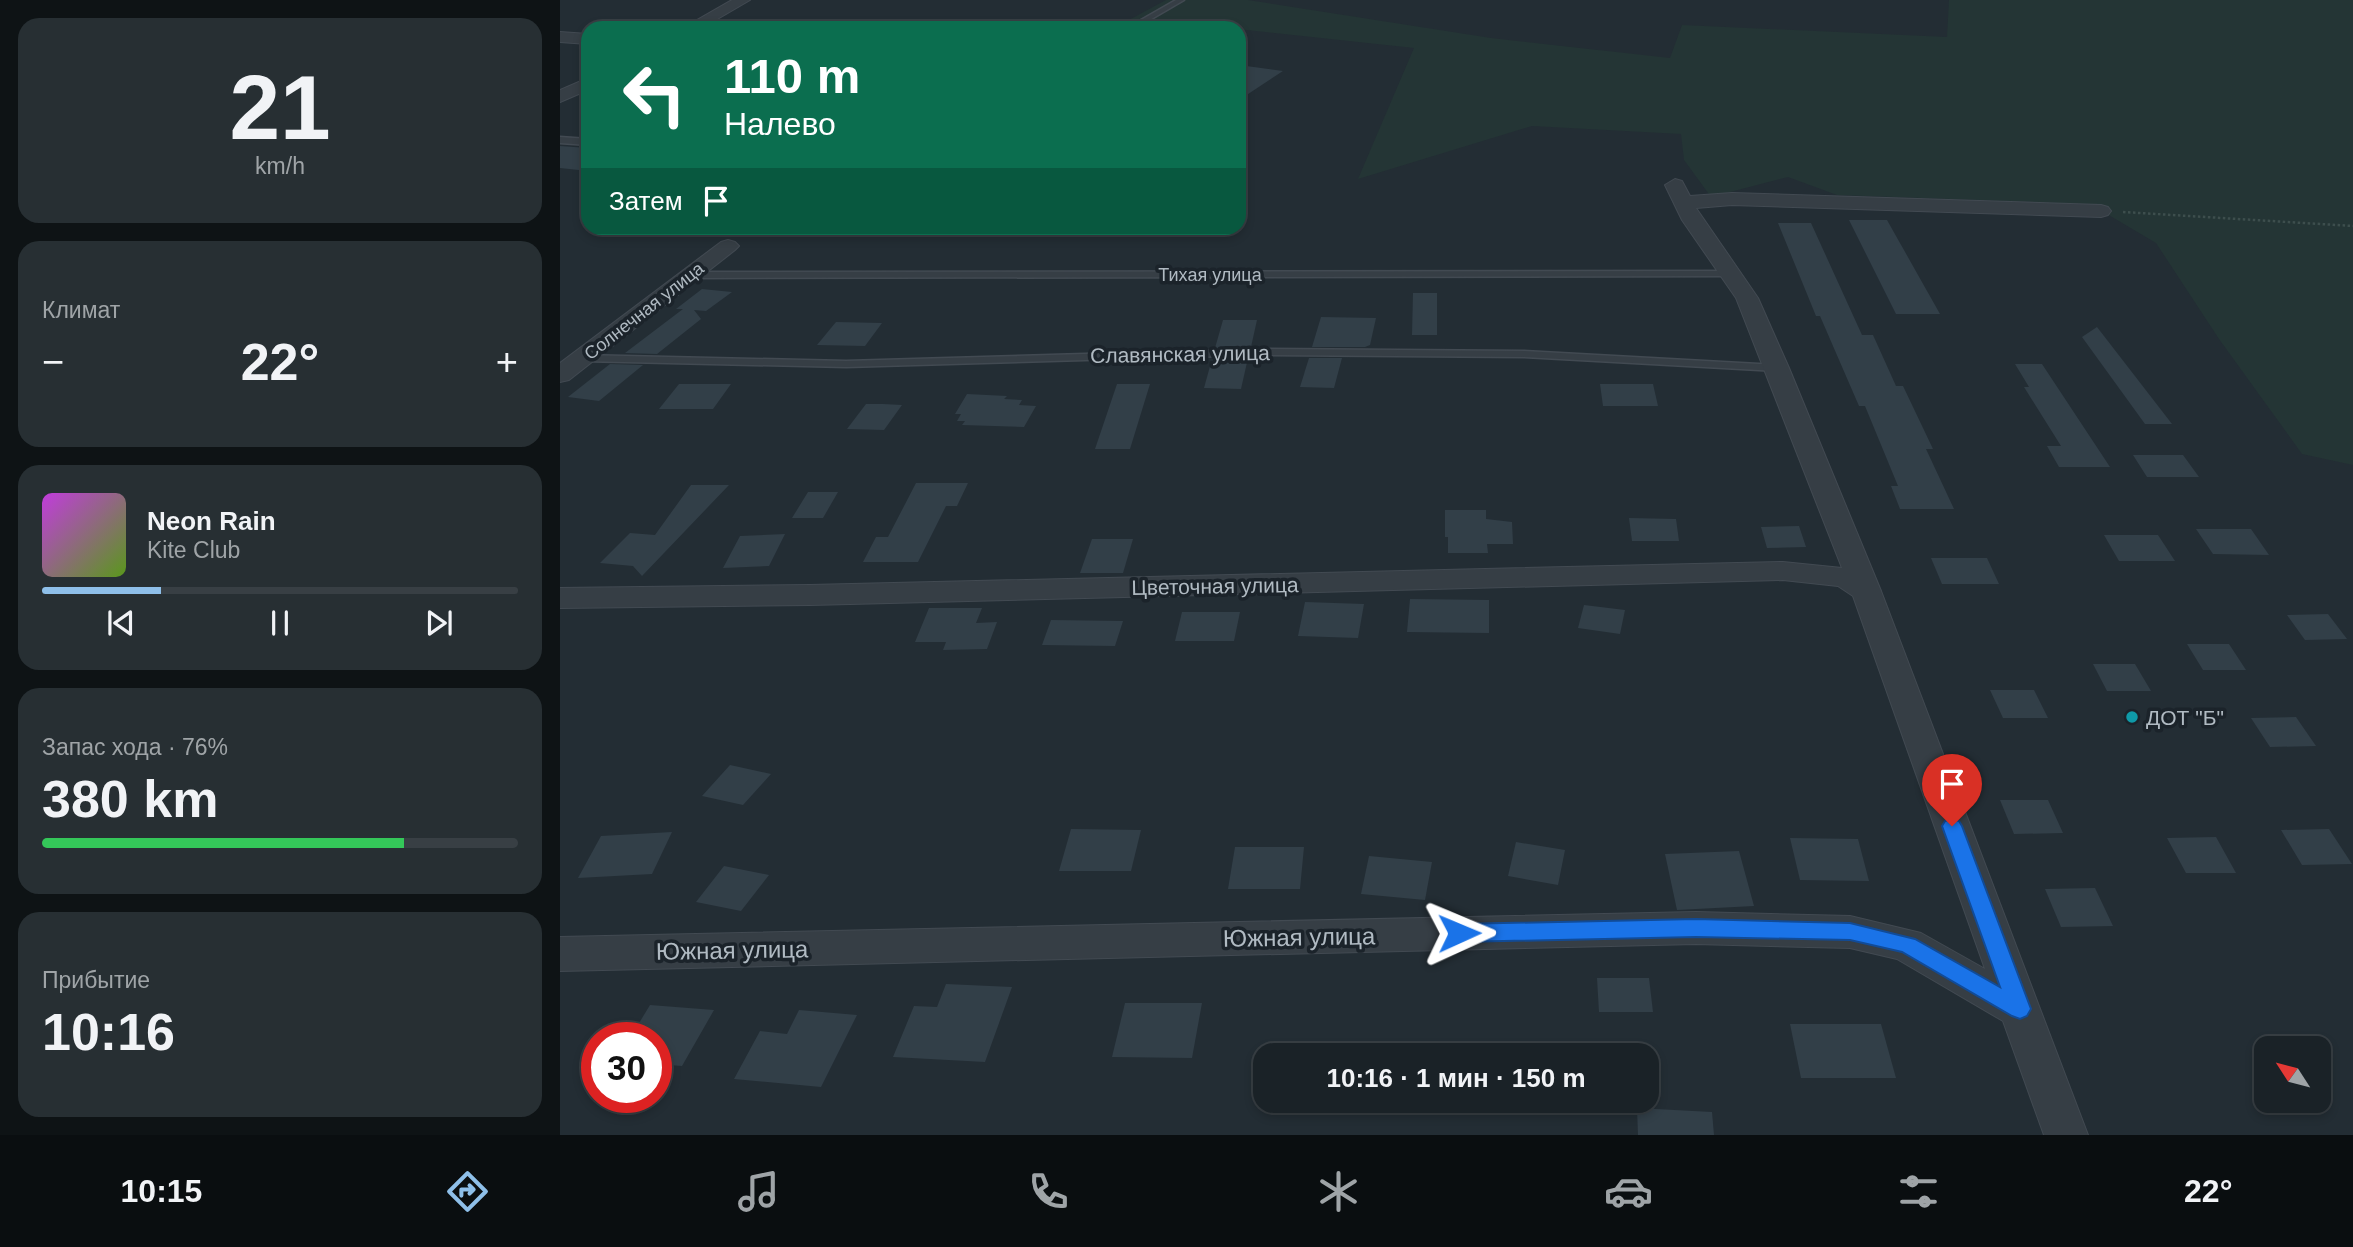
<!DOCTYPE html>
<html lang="ru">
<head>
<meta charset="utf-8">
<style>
  :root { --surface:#1a2227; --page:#272f33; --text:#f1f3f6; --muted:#9fa4a7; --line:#383f44; --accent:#8ebfe9 }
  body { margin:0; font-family:Arial,sans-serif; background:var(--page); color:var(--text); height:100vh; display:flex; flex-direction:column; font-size:26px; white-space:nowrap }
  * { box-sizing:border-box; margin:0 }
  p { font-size:23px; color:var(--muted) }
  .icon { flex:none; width:38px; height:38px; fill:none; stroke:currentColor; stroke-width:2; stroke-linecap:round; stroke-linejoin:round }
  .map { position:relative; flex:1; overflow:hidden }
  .panel { display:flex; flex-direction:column; gap:18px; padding:18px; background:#0e1315; width:560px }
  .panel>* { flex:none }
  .banner { position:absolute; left:21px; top:21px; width:665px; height:214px; border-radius:21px; box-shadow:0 4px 10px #0003,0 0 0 2px var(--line); background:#0b6e4f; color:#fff; overflow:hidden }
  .needle { width:46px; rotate:306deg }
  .buttons { position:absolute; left:1694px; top:1036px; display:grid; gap:14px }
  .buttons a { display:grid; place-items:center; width:77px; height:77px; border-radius:14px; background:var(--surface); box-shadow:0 4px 10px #0003,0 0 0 2px var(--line); font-size:35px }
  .speed { position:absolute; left:21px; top:1022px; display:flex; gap:14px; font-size:35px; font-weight:700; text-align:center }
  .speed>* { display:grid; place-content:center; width:91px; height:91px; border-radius:50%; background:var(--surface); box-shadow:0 4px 10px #0003,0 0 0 2px var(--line); line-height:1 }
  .speed .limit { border:10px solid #d22; background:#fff; color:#111 }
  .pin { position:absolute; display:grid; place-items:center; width:60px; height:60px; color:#fff; margin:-72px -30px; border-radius:50% 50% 50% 0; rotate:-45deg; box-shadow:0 0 7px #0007 }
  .pin .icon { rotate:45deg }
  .me { position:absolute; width:77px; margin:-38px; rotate:89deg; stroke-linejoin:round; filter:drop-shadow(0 0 5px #0008) }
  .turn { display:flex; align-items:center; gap:24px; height:147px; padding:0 28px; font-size:32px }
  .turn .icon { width:91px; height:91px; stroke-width:2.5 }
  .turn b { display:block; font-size:49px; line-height:60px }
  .then { display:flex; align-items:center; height:66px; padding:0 28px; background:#0003; gap:14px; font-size:26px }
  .big { font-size:52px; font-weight:700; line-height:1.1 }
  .panel .card { flex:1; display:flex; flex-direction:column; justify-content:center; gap:10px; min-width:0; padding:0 24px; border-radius:21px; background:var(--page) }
  .panel .dial { align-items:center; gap:0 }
  .dial b { font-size:91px; line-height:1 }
  .song { display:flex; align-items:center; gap:21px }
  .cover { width:84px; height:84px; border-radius:10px; background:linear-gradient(135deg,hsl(290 70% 55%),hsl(90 70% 35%)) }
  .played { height:7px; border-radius:4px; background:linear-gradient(90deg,var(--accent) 25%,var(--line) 25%) }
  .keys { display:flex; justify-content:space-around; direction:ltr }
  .heat { display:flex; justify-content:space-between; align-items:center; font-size:38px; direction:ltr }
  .charge { height:10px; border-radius:5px; background:linear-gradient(90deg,#34c759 76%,var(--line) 0) }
  .trip { position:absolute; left:693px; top:1043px; width:406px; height:70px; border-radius:21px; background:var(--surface); box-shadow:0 4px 10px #0003,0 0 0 2px var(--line); font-weight:700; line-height:70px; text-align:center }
  .dock { display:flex; height:112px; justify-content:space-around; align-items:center; background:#0a0e10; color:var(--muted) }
  .dock .icon { width:49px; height:49px }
  .dock .current { color:var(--accent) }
  .dock b { font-size:32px; color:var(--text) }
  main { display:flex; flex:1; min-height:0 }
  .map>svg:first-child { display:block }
  .green { fill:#243535 }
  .building { fill:#323f48 }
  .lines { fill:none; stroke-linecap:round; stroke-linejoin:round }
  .lane-casing { stroke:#424a52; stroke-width:3 }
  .street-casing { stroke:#424a52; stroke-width:2 }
  .path { stroke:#3d4e4d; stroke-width:2.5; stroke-dasharray:2.5 2.5; stroke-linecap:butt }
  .lane { fill:#363e45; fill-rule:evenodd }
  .street { fill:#363e45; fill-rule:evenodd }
  .route { fill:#1a73e8; stroke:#114b97; stroke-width:2 }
  .culture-dot { fill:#0f9aa8; stroke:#1b232a; stroke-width:2.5 }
  .labels { text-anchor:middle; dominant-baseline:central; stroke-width:7; stroke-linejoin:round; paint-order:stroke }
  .far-street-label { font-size:18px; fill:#b0bac2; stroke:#1b232a }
  .street-label { font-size:21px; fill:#b0bac2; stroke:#1b232a }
  .poi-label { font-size:21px; fill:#b0bac2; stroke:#1b232a; text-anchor:start }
  .near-street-label { font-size:24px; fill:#b0bac2; stroke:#1b232a }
</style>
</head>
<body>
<main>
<section class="panel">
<div class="card dial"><b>21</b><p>km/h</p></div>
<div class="card"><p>Климат</p>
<div class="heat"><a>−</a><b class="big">22°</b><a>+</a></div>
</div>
<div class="card">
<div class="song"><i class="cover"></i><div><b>Neon Rain</b><p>Kite Club</p></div></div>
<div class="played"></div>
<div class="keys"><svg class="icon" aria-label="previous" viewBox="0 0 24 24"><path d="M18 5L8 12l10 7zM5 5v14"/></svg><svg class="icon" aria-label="pause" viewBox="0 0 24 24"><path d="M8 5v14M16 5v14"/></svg><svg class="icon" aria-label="next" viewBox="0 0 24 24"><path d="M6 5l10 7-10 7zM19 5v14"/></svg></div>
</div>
<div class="card"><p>Запас хода · 76%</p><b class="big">380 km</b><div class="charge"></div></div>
<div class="card"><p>Прибытие</p><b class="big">10:16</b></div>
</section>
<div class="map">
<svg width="1793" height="1135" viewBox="0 0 1793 1135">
  <rect width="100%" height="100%" fill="#232d34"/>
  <path class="green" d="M 606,0 L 688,0 L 931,38 L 1110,58 L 1122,25 L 1387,37 L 1389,0 L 1793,0 L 1793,465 L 1742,454 L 1659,339 L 1596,243 L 1530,204 L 1277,195 L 1228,177 L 1151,197 L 1124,160 L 1121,134 L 972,126 L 798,179 L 854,48 L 604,21 L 593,28 L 554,28 Z"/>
  <g class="building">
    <path d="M 679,65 L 723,71 L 679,100 Z"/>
    <path d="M 0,146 L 28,148 L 28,171 L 0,168 Z"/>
    <path d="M 1289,220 L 1327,220 L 1380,314 L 1336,314 Z"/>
    <path d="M 1218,223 L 1251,223 L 1302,335 L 1313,335 L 1336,386 L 1343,386 L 1373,449 L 1366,449 L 1394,509 L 1340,509 L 1331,486 L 1338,486 L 1305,406 L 1299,406 L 1260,316 L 1256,316 Z"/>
    <path d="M 142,289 L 172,292 L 146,311 L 134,310 L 141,319 L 97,354 L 65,353 L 123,309 L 116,309 Z"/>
    <path d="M 853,293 L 877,293 L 877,335 L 852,335 Z"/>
    <path d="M 761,317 L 816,318 L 810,345 L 805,347 L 752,347 Z"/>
    <path d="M 663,320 L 697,320 L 691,347 L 655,348 Z"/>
    <path d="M 276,322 L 322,323 L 305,346 L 257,345 Z"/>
    <path d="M 1537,327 L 1612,424 L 1585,424 L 1522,337 Z"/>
    <path d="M 688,358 L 681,389 L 644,388 L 652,359 Z"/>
    <path d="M 749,358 L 782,358 L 774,388 L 740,387 Z"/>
    <path d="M 50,364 L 83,365 L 39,401 L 8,397 Z"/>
    <path d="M 1455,364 L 1482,364 L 1550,467 L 1499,467 L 1487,446 L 1501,446 L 1464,387 L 1469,387 Z"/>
    <path d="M 119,384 L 171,384 L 153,409 L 99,409 Z"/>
    <path d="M 557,384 L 590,384 L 570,449 L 535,449 Z"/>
    <path d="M 1040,384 L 1093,384 L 1098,406 L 1043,406 Z"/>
    <path d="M 407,394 L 447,396 L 444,399 L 462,400 L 459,405 L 476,406 L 464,427 L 402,425 L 405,421 L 397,421 L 401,414 L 395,414 Z"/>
    <path d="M 306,404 L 323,404 L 342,405 L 324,430 L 287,429 Z"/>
    <path d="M 1573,455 L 1623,455 L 1639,477 L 1587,477 Z"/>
    <path d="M 356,483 L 408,483 L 397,506 L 386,506 L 358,562 L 303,562 L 316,537 L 328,537 Z"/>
    <path d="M 131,485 L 169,485 L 82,576 L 73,566 L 40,563 L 70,533 L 95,535 Z"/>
    <path d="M 248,492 L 278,492 L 263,518 L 232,518 Z"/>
    <path d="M 885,510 L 926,510 L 926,519 L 952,522 L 953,544 L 927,544 L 928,553 L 888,553 L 888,537 L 885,537 Z"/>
    <path d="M 1069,518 L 1116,519 L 1119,541 L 1072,541 Z"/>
    <path d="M 1239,526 L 1246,547 L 1207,548 L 1201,527 Z"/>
    <path d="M 1636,529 L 1691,529 L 1709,555 L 1653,554 Z"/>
    <path d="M 225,534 L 209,566 L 163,568 L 180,536 Z"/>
    <path d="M 1544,535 L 1598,535 L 1615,561 L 1559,561 Z"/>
    <path d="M 532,539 L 573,539 L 563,573 L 520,573 Z"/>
    <path d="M 1371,558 L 1427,558 L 1439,584 L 1382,584 Z"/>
    <path d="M 850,599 L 929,600 L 929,633 L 847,632 Z"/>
    <path d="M 745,602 L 804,604 L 798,638 L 738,636 Z"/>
    <path d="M 1024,605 L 1065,610 L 1060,634 L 1018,628 Z"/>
    <path d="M 369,608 L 422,608 L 416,623 L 437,622 L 427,649 L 383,650 L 386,642 L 355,642 Z"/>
    <path d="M 622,612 L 680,612 L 674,641 L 615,641 Z"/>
    <path d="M 1768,614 L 1787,639 L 1745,640 L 1727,615 Z"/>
    <path d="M 491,620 L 563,621 L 555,646 L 482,645 Z"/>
    <path d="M 1627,644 L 1669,644 L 1686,670 L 1643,670 Z"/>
    <path d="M 1533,664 L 1575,664 L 1591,691 L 1547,691 Z"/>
    <path d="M 1430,690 L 1474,690 L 1488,718 L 1443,718 Z"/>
    <path d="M 1736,717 L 1756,746 L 1710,747 L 1691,718 Z"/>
    <path d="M 170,765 L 211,774 L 183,805 L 142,796 Z"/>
    <path d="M 1440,800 L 1488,800 L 1503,833 L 1454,834 Z"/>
    <path d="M 511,829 L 581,830 L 571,871 L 499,871 Z"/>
    <path d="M 1769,829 L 1792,864 L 1742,865 L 1721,830 Z"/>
    <path d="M 112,832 L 92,874 L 18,878 L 41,836 Z"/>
    <path d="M 1656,837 L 1676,873 L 1626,873 L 1607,838 Z"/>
    <path d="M 1230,838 L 1298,839 L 1309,881 L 1240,880 Z"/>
    <path d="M 956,842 L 1005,850 L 998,885 L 948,876 Z"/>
    <path d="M 675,847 L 744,847 L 740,889 L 668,889 Z"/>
    <path d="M 1179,851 L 1194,906 L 1117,910 L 1105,854 Z"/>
    <path d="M 809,856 L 872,862 L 865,900 L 801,894 Z"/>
    <path d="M 164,866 L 209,875 L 181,911 L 136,902 Z"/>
    <path d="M 1535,888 L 1553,926 L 1501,927 L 1485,889 Z"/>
    <path d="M 1037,978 L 1089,978 L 1093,1012 L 1039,1012 Z"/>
    <path d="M 386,984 L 452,987 L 425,1062 L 333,1057 L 354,1006 L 377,1007 Z"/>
    <path d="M 565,1003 L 642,1003 L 632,1058 L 552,1057 Z"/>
    <path d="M 90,1005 L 154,1010 L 122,1066 L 96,1064 L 96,1038 L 70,1038 Z"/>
    <path d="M 239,1010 L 297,1015 L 261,1087 L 174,1079 L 200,1031 L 227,1034 Z"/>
    <path d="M 1230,1024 L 1321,1024 L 1336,1078 L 1241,1078 Z"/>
    <path d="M 1077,1108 L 1152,1112 L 1154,1135 L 1078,1135 Z"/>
  </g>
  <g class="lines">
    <g class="lane-casing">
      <g id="lane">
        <path d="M 616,0 L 624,0 L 576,28 L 567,28 Z"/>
        <path d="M 0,137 L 28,139 L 28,145 L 0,143 Z"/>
        <path d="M 1170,271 L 1175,274 L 1174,276 L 130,278 L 125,275 L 130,272 Z"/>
        <path d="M 697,349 L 964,351 L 1217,365 L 1223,368 L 1217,371 L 964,357 L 697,355 L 286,367 L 22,361 L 16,358 L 22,355 L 286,361 Z"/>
      </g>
    </g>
    <g class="street-casing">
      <g id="street">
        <path d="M 172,0 L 190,0 L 142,28 L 123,28 Z"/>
        <path d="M 0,32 L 28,34 L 28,44 L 0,42 Z"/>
        <path d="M 28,78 L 28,90 L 0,102 L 0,90 Z"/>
        <path d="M 1115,179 L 1122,181 L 1130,196 L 1172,193 L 1541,205 L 1548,207 L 1551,211 L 1548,215 L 1541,217 L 1172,205 L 1136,208 L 1198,298 L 1229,368 L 1321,591 L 1528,1135 L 1484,1135 L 1443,1021 L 1337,959 L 1290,948 L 1136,944 L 0,971 L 0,937 L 1136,912 L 1290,916 L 1361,933 L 1425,969 L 1293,596 L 1278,586 L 1223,580 L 250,605 L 0,608 L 0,588 L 250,585 L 1223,562 L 1282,568 L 1176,298 L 1122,220 L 1105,185 Z"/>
        <path d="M 168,240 L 175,242 L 179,246 L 175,250 L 9,380 L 0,382 L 0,363 L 161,242 Z"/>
      </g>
    </g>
    <path class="path" d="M 1563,212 L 1793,226"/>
    <use href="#lane" class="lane"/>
    <use href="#street" class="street"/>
  </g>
  <path class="route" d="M 1392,819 L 1399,821 L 1402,826 L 1471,1009 L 1467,1016 L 1460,1019 L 1452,1016 L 1342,952 L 1290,940 L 1136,937 L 899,942 L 891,939 L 888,933 L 891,927 L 899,924 L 1136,919 L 1290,923 L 1355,939 L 1440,987 L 1382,826 L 1385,821 Z"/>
  <circle class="culture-dot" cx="1572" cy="717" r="7"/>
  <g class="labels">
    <g class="far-street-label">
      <text x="650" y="275">Тихая улица</text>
      <text transform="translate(84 311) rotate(-38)">Солнечная улица</text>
    </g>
    <g class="street-label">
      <text transform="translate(620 354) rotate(-1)">Славянская улица</text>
      <text transform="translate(655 586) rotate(-1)">Цветочная улица</text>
    </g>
    <g class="poi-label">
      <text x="1586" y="717">ДОТ "Б"</text>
    </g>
    <g class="near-street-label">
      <text transform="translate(739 937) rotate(-1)">Южная улица</text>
      <text transform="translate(172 950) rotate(-1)">Южная улица</text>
    </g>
  </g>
</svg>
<div class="buttons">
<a><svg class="needle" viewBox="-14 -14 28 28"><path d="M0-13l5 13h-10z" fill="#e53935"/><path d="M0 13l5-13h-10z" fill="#9fa4a7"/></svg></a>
</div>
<div class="speed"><div class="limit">30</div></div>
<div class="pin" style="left:1392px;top:826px;background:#d93025"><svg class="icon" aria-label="arrive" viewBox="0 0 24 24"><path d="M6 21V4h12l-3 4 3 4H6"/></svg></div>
<svg class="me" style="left:899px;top:933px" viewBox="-20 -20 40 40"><path d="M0-17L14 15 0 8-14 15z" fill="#1a73e8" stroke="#fff" stroke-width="4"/></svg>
<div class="trip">10:16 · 1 мин · 150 m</div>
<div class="banner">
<div class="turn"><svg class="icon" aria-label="left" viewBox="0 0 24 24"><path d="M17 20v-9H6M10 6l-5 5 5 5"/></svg><div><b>110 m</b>Налево</div></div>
<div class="then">Затем<svg class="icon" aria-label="arrive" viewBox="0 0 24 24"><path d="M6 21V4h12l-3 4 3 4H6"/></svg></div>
</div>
</div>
</main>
<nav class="dock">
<b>10:15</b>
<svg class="icon current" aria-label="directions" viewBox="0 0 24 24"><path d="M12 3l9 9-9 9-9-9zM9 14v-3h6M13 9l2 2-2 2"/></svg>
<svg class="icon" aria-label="music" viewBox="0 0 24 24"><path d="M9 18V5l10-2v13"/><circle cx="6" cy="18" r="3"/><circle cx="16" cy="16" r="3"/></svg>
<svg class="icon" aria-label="phone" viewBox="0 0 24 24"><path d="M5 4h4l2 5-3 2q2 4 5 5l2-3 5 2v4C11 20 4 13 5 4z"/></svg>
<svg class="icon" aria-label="climate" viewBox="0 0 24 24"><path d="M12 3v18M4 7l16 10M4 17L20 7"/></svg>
<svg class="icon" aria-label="car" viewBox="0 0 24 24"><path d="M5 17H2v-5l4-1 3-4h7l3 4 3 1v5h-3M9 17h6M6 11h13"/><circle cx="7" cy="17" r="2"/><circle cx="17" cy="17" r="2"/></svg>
<svg class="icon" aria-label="filters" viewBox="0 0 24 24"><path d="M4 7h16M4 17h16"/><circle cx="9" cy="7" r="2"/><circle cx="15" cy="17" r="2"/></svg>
<b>22°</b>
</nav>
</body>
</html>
